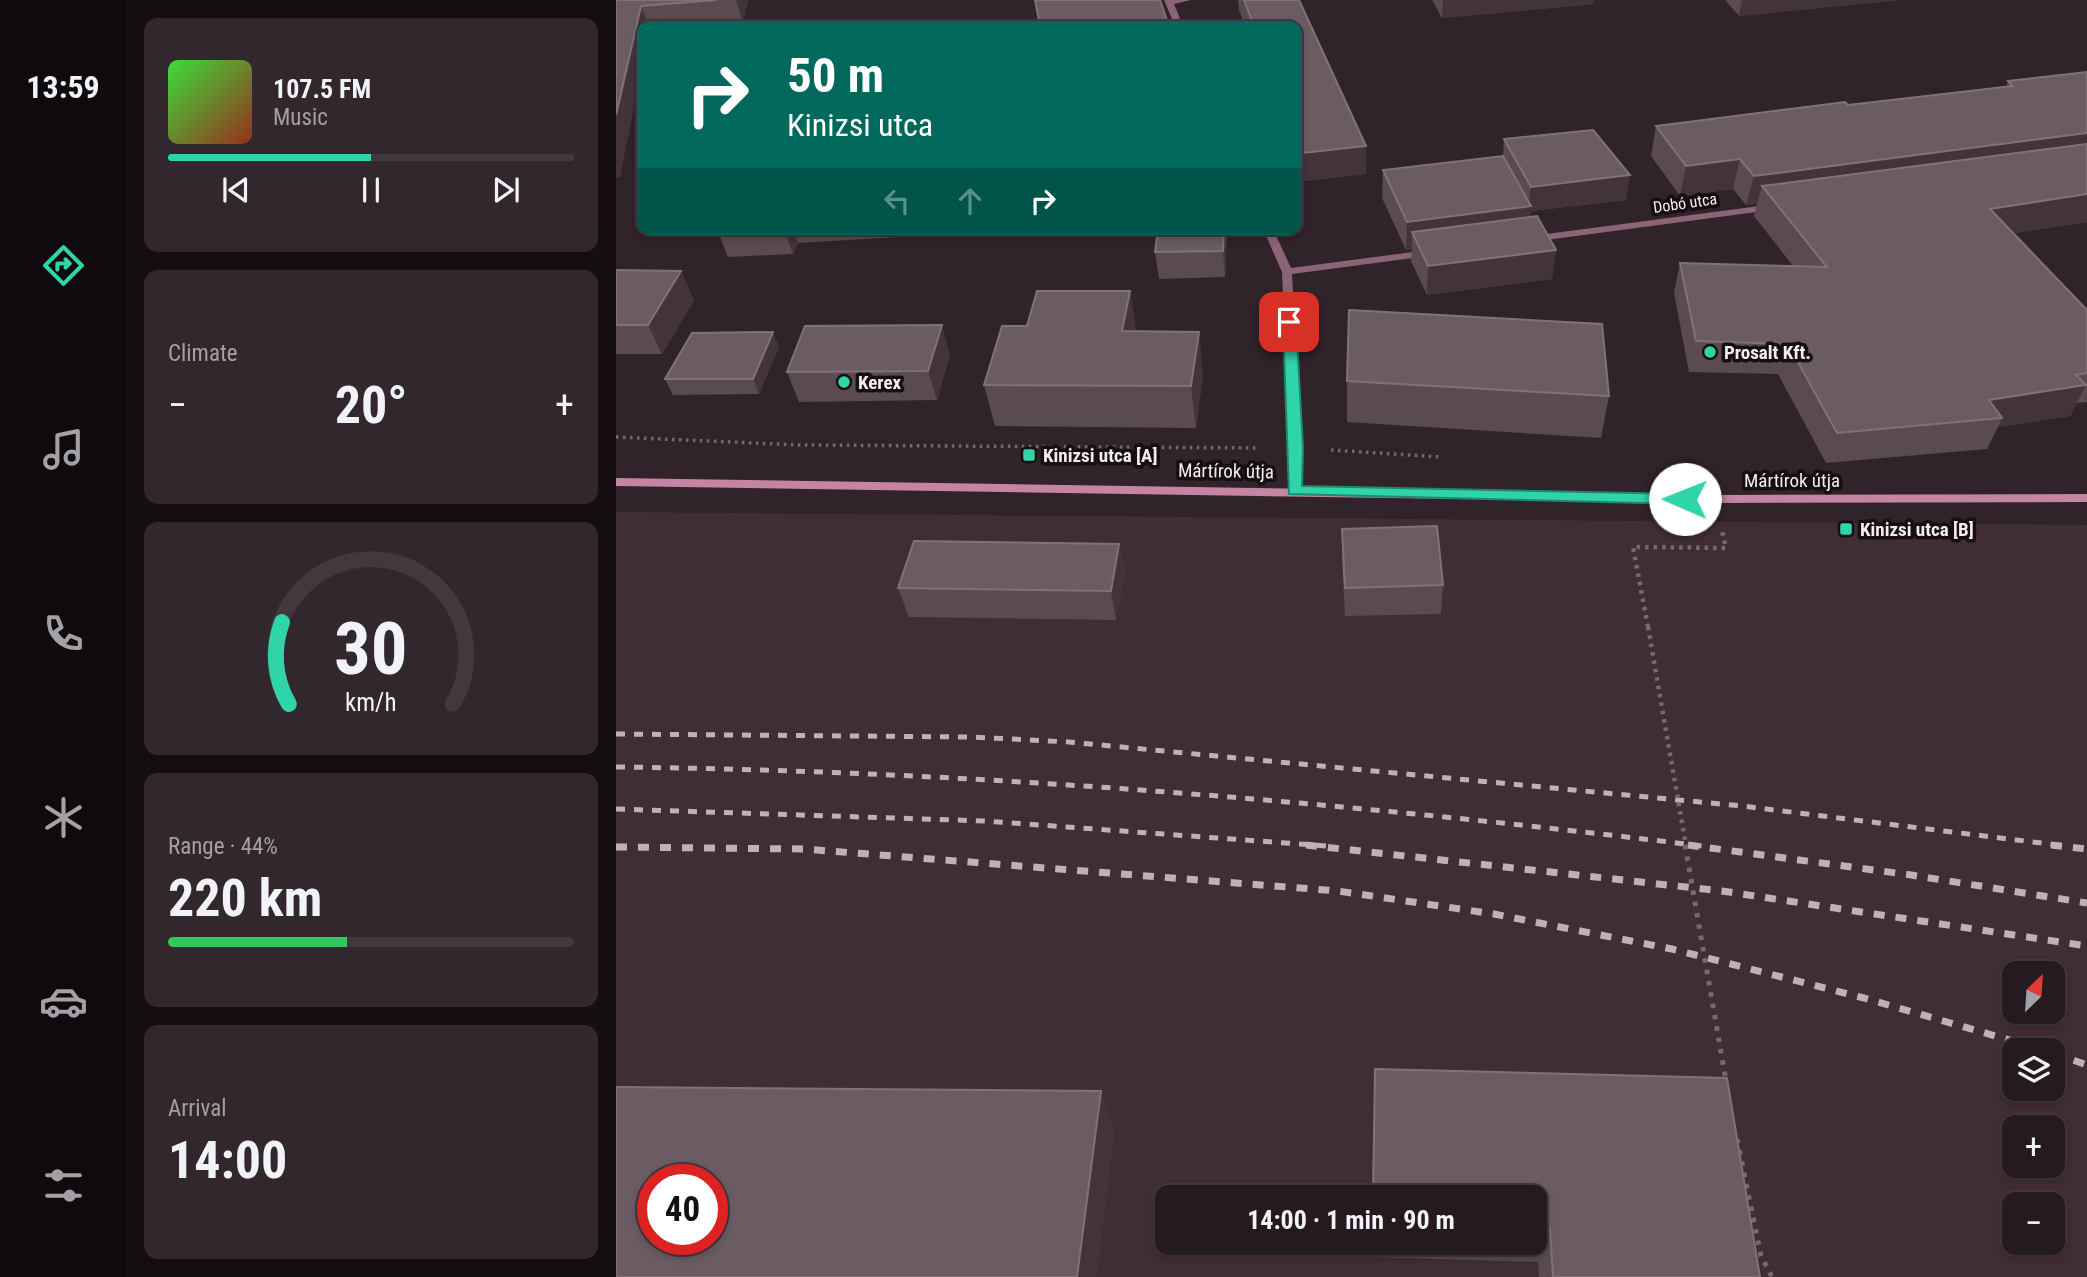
<!DOCTYPE html>
<html lang="en">
<head>
<meta charset="utf-8">
<style>
  :root { --surface:#251a20; --page:#31272d; --text:#f1f3f6; --muted:#a3a1a5; --line:#42383e; --accent:#30d4a9 }
  body { margin:0; font-family:"Roboto Condensed",sans-serif; background:var(--page); color:var(--text); height:100vh; display:flex; flex-direction:column; font-size:26px; white-space:nowrap }
  * { box-sizing:border-box; margin:0 }
  p { font-size:23px; color:var(--muted) }
  .icon { flex:none; width:38px; height:38px; fill:none; stroke:currentColor; stroke-width:2; stroke-linecap:round; stroke-linejoin:round }
  .map { position:relative; flex:1; overflow:hidden }
  .drawer { display:flex; flex-direction:column; gap:18px; padding:18px; background:#140e12; width:490px }
  .drawer>* { flex:none }
  .top-card { position:absolute; left:21px; top:21px; width:665px; height:214px; border-radius:14px; box-shadow:0 4px 10px #0003,0 0 0 2px var(--line); background:#00695c; color:#fff; overflow:hidden }
  .needle { width:46px; rotate:25deg }
  .controls { position:absolute; left:1386px; top:961px; display:grid; gap:14px }
  .controls a { display:grid; place-items:center; width:63px; height:63px; border-radius:14px; background:var(--surface); box-shadow:0 4px 10px #0003,0 0 0 2px var(--line); font-size:35px }
  .speed { position:absolute; left:21px; top:1164px; display:flex; gap:14px; font-size:35px; font-weight:700; text-align:center }
  .speed>* { display:grid; place-content:center; width:91px; height:91px; border-radius:50%; background:var(--surface); box-shadow:0 4px 10px #0003,0 0 0 2px var(--line); line-height:1 }
  .speed .limit { border:10px solid #d22; background:#fff; color:#111 }
  .pin { position:absolute; display:grid; place-items:center; width:60px; height:60px; color:#fff; margin:-30px; border-radius:14px; box-shadow:0 4px 10px #0006 }
  .me { position:absolute; width:77px; margin:-38px; rotate:271deg; stroke-linejoin:round; filter:drop-shadow(0 0 5px #0008) }
  .turn { display:flex; align-items:center; gap:24px; height:147px; padding:0 35px; font-size:32px }
  .turn .icon { width:91px; height:91px; stroke-width:2.5 }
  .turn b { display:block; font-size:49px; line-height:60px }
  .lanes { display:flex; align-items:center; height:66px; padding:0 35px; background:#0003; justify-content:center; gap:35px; direction:ltr }
  .lanes .off { opacity:.35 }
  .big { font-size:52px; font-weight:700; line-height:1.1 }
  .drawer .card { flex:1; display:flex; flex-direction:column; justify-content:center; gap:10px; min-width:0; padding:0 24px; border-radius:14px; background:var(--page) }
  .drawer .dial { align-items:center; gap:0 }
  .dial svg { height:182px; overflow:visible; fill:none; stroke:var(--line); stroke-width:7; stroke-linecap:round; text-anchor:middle }
  .dial text { fill:var(--text); stroke:none }
  .song { display:flex; align-items:center; gap:21px }
  .cover { width:84px; height:84px; border-radius:10px; background:linear-gradient(135deg,hsl(120 70% 55%),hsl(10 70% 35%)) }
  .played { height:7px; border-radius:4px; background:linear-gradient(90deg,var(--accent) 50%,var(--line) 50%) }
  .keys { display:flex; justify-content:space-around; direction:ltr }
  .heat { display:flex; justify-content:space-between; align-items:center; font-size:38px; direction:ltr }
  .charge { height:10px; border-radius:5px; background:linear-gradient(90deg,#34c759 44%,var(--line) 0) }
  .trip { position:absolute; left:539px; top:1185px; width:392px; height:70px; border-radius:14px; background:var(--surface); box-shadow:0 4px 10px #0003,0 0 0 2px var(--line); font-weight:700; line-height:70px; text-align:center }
  main { display:flex; flex:1; min-height:0 }
  .menu { display:flex; flex-direction:column; width:126px; justify-content:space-around; align-items:center; background:#0f0a0d; color:var(--muted) }
  .menu .icon { width:49px; height:49px }
  .menu .on { color:var(--accent) }
  .menu b { font-size:32px; color:var(--text) }
  .map>svg:first-child { display:block }
  .built { fill:#412d36; fill-rule:evenodd }
  .lines { fill:none; stroke-linecap:round; stroke-linejoin:round }
  .path-far2 { stroke:#766a70; stroke-width:3.5; stroke-dasharray:2.5 4.5; stroke-linecap:butt }
  .path-far1 { stroke:#766a70; stroke-width:4.5; stroke-dasharray:3.5 5; stroke-linecap:butt }
  .path { stroke:#766a70; stroke-width:5; stroke-dasharray:4.5 7; stroke-linecap:butt }
  .street { fill:#8b6476; fill-rule:evenodd }
  .secondary { fill:#c485a2; fill-rule:evenodd }
  .rail-far1 { stroke:#bdb2b7; stroke-width:5; stroke-dasharray:9 9; stroke-linecap:butt }
  .rail { stroke:#bdb2b7; stroke-width:7; stroke-dasharray:11 11; stroke-linecap:butt }
  .path-bridge-far1 { stroke:#766a70; stroke-width:4.5; stroke-dasharray:3.5 5; stroke-linecap:butt }
  .path-bridge { stroke:#766a70; stroke-width:5; stroke-dasharray:4.5 7; stroke-linecap:butt }
  .wall { fill:#5a4b51 }
  .shaded-wall { fill:#42343a }
  .building { fill:#6a5c62; stroke:#807378; stroke-width:2; fill-rule:evenodd }
  .route { fill:#30d4a9; stroke:#1f8a6e; stroke-width:2 }
  .poi-dot { fill:#30d4a9; stroke:#150f11; stroke-width:2.5 }
  .labels { text-anchor:middle; dominant-baseline:central; stroke-width:7; stroke-linejoin:round; paint-order:stroke }
  .far-street-label { font-size:16px; fill:#f5ebf0; stroke:#150f11 }
  .poi-label { font-size:19px; font-weight:bold; fill:#f5ebf0; stroke:#150f11; text-anchor:start }
  .street-label { font-size:19px; fill:#f5ebf0; stroke:#150f11 }
</style>
</head>
<body>
<main>
<nav class="menu">
<b>13:59</b>
<svg class="icon on" aria-label="directions" viewBox="0 0 24 24"><path d="M12 3l9 9-9 9-9-9zM9 14v-3h6M13 9l2 2-2 2"/></svg>
<svg class="icon" aria-label="music" viewBox="0 0 24 24"><path d="M9 18V5l10-2v13"/><circle cx="6" cy="18" r="3"/><circle cx="16" cy="16" r="3"/></svg>
<svg class="icon" aria-label="phone" viewBox="0 0 24 24"><path d="M5 4h4l2 5-3 2q2 4 5 5l2-3 5 2v4C11 20 4 13 5 4z"/></svg>
<svg class="icon" aria-label="climate" viewBox="0 0 24 24"><path d="M12 3v18M4 7l16 10M4 17L20 7"/></svg>
<svg class="icon" aria-label="car" viewBox="0 0 24 24"><path d="M5 17H2v-5l4-1 3-4h7l3 4 3 1v5h-3M9 17h6M6 11h13"/><circle cx="7" cy="17" r="2"/><circle cx="17" cy="17" r="2"/></svg>
<svg class="icon" aria-label="filters" viewBox="0 0 24 24"><path d="M4 7h16M4 17h16"/><circle cx="9" cy="7" r="2"/><circle cx="15" cy="17" r="2"/></svg>
</nav>
<section class="drawer">
<div class="card">
<div class="song"><i class="cover"></i><div><b>107.5 FM</b><p>Music</p></div></div>
<div class="played"></div>
<div class="keys"><svg class="icon" aria-label="previous" viewBox="0 0 24 24"><path d="M18 5L8 12l10 7zM5 5v14"/></svg><svg class="icon" aria-label="pause" viewBox="0 0 24 24"><path d="M8 5v14M16 5v14"/></svg><svg class="icon" aria-label="next" viewBox="0 0 24 24"><path d="M6 5l10 7-10 7zM19 5v14"/></svg></div>
</div>
<div class="card"><p>Climate</p>
<div class="heat"><a>−</a><b class="big">20°</b><a>+</a></div>
</div>
<div class="card dial"><svg viewBox="0 0 100 80">
<path d="M14 69A42 42 0 1 1 86 69"/>
<path d="M14 69A42 42 0 0 1 11 33" stroke="#30d4a9"/>
<text x="50" y="56" font-size="32" font-weight="700">30</text>
<text x="50" y="72" font-size="11">km/h</text>
</svg></div>
<div class="card"><p>Range · 44%</p><b class="big">220 km</b><div class="charge"></div></div>
<div class="card"><p>Arrival</p><b class="big">14:00</b></div>
</section>
<div class="map">
<svg width="1471" height="1277" viewBox="0 0 1471 1277">
  <rect width="100%" height="100%" fill="#31232a"/>
  <path class="built" d="M 0,512 L 1471,525 L 1471,1277 L 0,1277 ZM 1398,973 L 1437,973 L 1437,1012 L 1398,1012 ZM 1398,1050 L 1437,1050 L 1437,1088 L 1398,1088 ZM 1398,1127 L 1437,1127 L 1437,1166 L 1398,1166 ZM 37,1180 L 96,1180 L 96,1239 L 37,1239 ZM 551,1197 L 919,1197 L 919,1242 L 551,1242 ZM 1398,1204 L 1437,1204 L 1437,1242 L 1398,1242 Z"/>
  <g class="lines">
    <g class="path-far2">
      <path d="M 0,437 L 184,445 L 643,448"/>
      <path d="M 715,450 L 825,457"/>
    </g>
    <path class="path-far1" d="M 1032,627 L 1017,547 L 1110,548 L 1106,531"/>
    <path class="path" d="M 1121,1139 L 1145,1256 L 1156,1277"/>
    <g class="street">
      <path d="M 548,0 L 575,0 L 558,4 L 567,26 L 559,26 Z"/>
      <path d="M 1159,204 L 1163,205 L 1163,209 L 915,242 L 910,239 L 915,236 Z"/>
      <path d="M 647,229 L 657,229 L 675,268 L 812,250 L 817,253 L 812,256 L 676,274 L 686,448 L 685,491 L 679,495 L 673,491 L 674,448 L 666,272 Z"/>
    </g>
    <path class="secondary" d="M 0,478 L 1097,495 L 1471,494 L 1471,502 L 1097,503 L 0,486 Z"/>
    <g class="rail-far1">
      <path d="M 0,734 L 356,737 L 453,742 L 1126,806 L 1449,846"/>
      <path d="M 0,767 C 363,771 726,802 1086,846"/>
      <path d="M 0,809 L 369,821 L 711,846"/>
    </g>
    <g class="rail">
      <path d="M 690,845 L 1106,891 L 1471,946"/>
      <path d="M 1072,845 L 1295,875 L 1471,903"/>
      <path d="M 1435,845 L 1471,849"/>
      <path d="M 0,847 L 188,849 L 722,891 L 878,914 L 1056,949 L 1248,998 L 1428,1050"/>
      <path d="M 1437,1053 L 1471,1065"/>
    </g>
    <path class="path-bridge-far1" d="M 1032,627 L 1070,846"/>
    <path class="path-bridge" d="M 1069,845 L 1110,1081"/>
  </g>
  <g class="wall">
    <path d="M 0,0 L 132,0 L 127,23 L 85,26 L 26,26 L 4,177 Z"/>
    <path d="M 622,0 L 683,0 L 750,146 L 750,174 L 688,181 L 681,162 L 681,26 L 629,26 L 623,10 Z"/>
    <path d="M 816,0 L 978,0 L 977,4 L 826,18 Z"/>
    <path d="M 1109,0 L 1284,0 L 1123,16 Z"/>
    <path d="M 1471,72 L 1471,222 L 1398,233 L 1471,310 L 1471,402 L 1461,403 L 1454,416 L 1382,427 L 1371,449 L 1210,463 L 1162,374 L 1073,372 L 1058,293 L 1064,263 L 1177,266 L 1138,216 L 1141,204 L 1130,205 L 1117,189 L 1064,196 L 1035,156 L 1040,126 L 1390,87 L 1392,81 Z"/>
    <path d="M 888,139 L 1010,200 L 915,211 L 914,217 L 940,250 L 936,279 L 811,295 L 795,261 L 796,249 L 790,250 L 766,198 L 767,170 L 887,156 Z"/>
    <path d="M 101,229 L 302,229 L 301,236 L 182,243 L 177,254 L 112,257 Z"/>
    <path d="M 542,229 L 611,229 L 609,277 L 543,279 L 539,252 Z"/>
    <path d="M 0,270 L 78,300 L 46,354 L 0,354 Z"/>
    <path d="M 514,291 L 520,332 L 587,373 L 580,428 L 379,426 L 368,385 L 411,326 Z"/>
    <path d="M 163,347 L 143,394 L 57,395 L 49,379 Z"/>
    <path d="M 334,354 L 321,400 L 183,402 L 171,372 Z"/>
    <path d="M 731,381 L 993,396 L 985,438 L 731,422 Z"/>
    <path d="M 726,529 L 827,585 L 825,614 L 729,616 L 726,559 Z"/>
    <path d="M 503,544 L 509,573 L 500,620 L 293,617 L 282,588 Z"/>
    <path d="M 759,1069 L 1144,1277 L 923,1277 L 922,1262 L 755,1257 L 755,1242 L 919,1242 L 919,1197 L 756,1197 Z"/>
  </g>
  <g class="shaded-wall">
    <path d="M 120,0 L 132,0 L 127,23 Z"/>
    <path d="M 827,0 L 978,0 L 977,4 L 826,18 Z"/>
    <path d="M 1126,0 L 1284,0 L 1123,16 Z"/>
    <path d="M 25,6 L 33,26 L 26,26 L 26,69 L 4,177 L 0,178 L 0,115 Z"/>
    <path d="M 1471,133 L 1471,160 L 1146,186 L 1141,204 L 1130,205 L 1138,176 Z"/>
    <path d="M 750,146 L 750,174 L 688,181 L 687,153 Z"/>
    <path d="M 1124,159 L 1117,189 L 1064,196 L 1070,166 Z"/>
    <path d="M 1014,175 L 1010,200 L 915,211 L 912,234 L 796,232 L 796,249 L 790,250 L 791,222 L 912,206 L 915,187 Z"/>
    <path d="M 1471,194 L 1471,222 L 1362,239 L 1374,209 Z"/>
    <path d="M 168,229 L 177,229 L 182,243 L 177,254 Z"/>
    <path d="M 608,229 L 611,229 L 609,277 L 607,251 Z"/>
    <path d="M 940,250 L 936,279 L 811,295 L 812,266 Z"/>
    <path d="M 65,271 L 78,300 L 46,354 L 32,325 Z"/>
    <path d="M 514,291 L 520,332 L 506,331 Z"/>
    <path d="M 326,325 L 334,354 L 321,400 L 312,371 Z"/>
    <path d="M 157,332 L 163,347 L 143,394 L 137,379 Z"/>
    <path d="M 583,332 L 587,373 L 580,428 L 575,386 Z"/>
    <path d="M 1470,385 L 1454,416 L 1382,427 L 1386,418 L 1373,400 Z"/>
    <path d="M 503,544 L 509,573 L 500,620 L 495,591 Z"/>
    <path d="M 485,1091 L 499,1130 L 481,1277 L 461,1277 Z"/>
  </g>
  <g class="building">
    <path d="M 0,0 L 100,0 L 25,6 L 0,115 Z"/>
    <path d="M 419,0 L 544,0 L 553,26 L 424,26 Z"/>
    <path d="M 628,0 L 683,0 L 750,146 L 687,153 L 681,137 L 681,26 L 638,26 Z"/>
    <path d="M 1471,72 L 1471,133 L 1138,176 L 1124,159 L 1070,166 L 1040,126 L 1229,102 L 1232,105 L 1397,86 L 1392,81 Z"/>
    <path d="M 977,130 L 1014,175 L 915,187 L 888,139 Z"/>
    <path d="M 1471,144 L 1471,194 L 1374,209 L 1471,310 L 1471,373 L 1460,375 L 1470,385 L 1373,400 L 1386,418 L 1221,433 L 1172,344 L 1080,341 L 1064,263 L 1211,267 L 1146,186 Z"/>
    <path d="M 887,156 L 915,206 L 791,222 L 767,170 Z"/>
    <path d="M 921,216 L 940,250 L 812,266 L 796,232 Z"/>
    <path d="M 542,229 L 608,229 L 607,251 L 539,252 Z"/>
    <path d="M 0,270 L 65,271 L 32,325 L 0,325 Z"/>
    <path d="M 421,291 L 514,291 L 506,331 L 583,332 L 575,386 L 368,385 L 386,326 L 411,326 Z"/>
    <path d="M 733,310 L 986,324 L 993,396 L 731,381 Z"/>
    <path d="M 326,325 L 312,371 L 171,372 L 189,326 Z"/>
    <path d="M 157,332 L 137,379 L 49,379 L 76,333 Z"/>
    <path d="M 821,526 L 827,585 L 729,588 L 726,529 Z"/>
    <path d="M 298,541 L 503,544 L 495,591 L 282,588 Z"/>
    <path d="M 759,1069 L 1111,1078 L 1144,1277 L 937,1277 L 934,1229 L 919,1228 L 919,1197 L 757,1197 Z"/>
    <path d="M 0,1087 L 485,1091 L 461,1277 L 0,1277 ZM 37,1180 L 96,1180 L 96,1239 L 37,1239 Z"/>
  </g>
  <path class="route" d="M 673,318 L 680,322 L 687,448 L 686,486 L 1069,494 L 1076,499 L 1069,504 L 673,494 L 667,322 Z"/>
  <g class="poi-dot">
    <circle cx="1094" cy="352" r="7"/>
    <circle cx="228" cy="382" r="7"/>
    <rect x="406" y="448" width="14" height="14" rx="3.5"/>
    <rect x="1223" y="522" width="14" height="14" rx="3.5"/>
  </g>
  <g class="labels">
    <g class="far-street-label">
      <text transform="translate(1069 203) rotate(-8)">Dobó utca</text>
    </g>
    <g class="poi-label">
      <text x="1108" y="352">Prosalt Kft.</text>
      <text x="242" y="382">Kerex</text>
      <text x="427" y="455">Kinizsi utca [A]</text>
      <text x="1244" y="529">Kinizsi utca [B]</text>
    </g>
    <g class="street-label">
      <text transform="translate(610 471) rotate(1)">Mártírok útja</text>
      <text x="1176" y="480">Mártírok útja</text>
    </g>
  </g>
</svg>
<div class="controls">
<a><svg class="needle" viewBox="-14 -14 28 28"><path d="M0-13l5 13h-10z" fill="#e53935"/><path d="M0 13l5-13h-10z" fill="#a3a1a5"/></svg></a>
<a><svg class="icon" aria-label="layers" viewBox="0 0 24 24"><path d="M12 4l9 5-9 5-9-5zM3 14l9 5 9-5"/></svg></a>
<a>+</a>
<a>−</a>
</div>
<div class="speed"><div class="limit">40</div></div>
<div class="pin" style="left:673px;top:322px;background:#d93025"><svg class="icon" aria-label="arrive" viewBox="0 0 24 24"><path d="M6 21V4h12l-3 4 3 4H6"/></svg></div>
<svg class="me" style="left:1069px;top:499px" viewBox="-20 -20 40 40"><circle r="19" fill="#fff"/><path d="M0-13L10 11 0 6-10 11z" fill="#30d4a9"/></svg>
<div class="trip">14:00 · 1 min · 90 m</div>
<div class="top-card">
<div class="turn"><svg class="icon" aria-label="right" viewBox="0 0 24 24"><path d="M7 20v-9h11M14 6l5 5-5 5"/></svg><div><b>50 m</b>Kinizsi utca</div></div>
<div class="lanes"><svg class="icon off" aria-label="left" viewBox="0 0 24 24"><path d="M17 20v-9H6M10 6l-5 5 5 5"/></svg><svg class="icon off" aria-label="ahead" viewBox="0 0 24 24"><path d="M12 20V5M6 11l6-6 6 6"/></svg><svg class="icon" aria-label="right" viewBox="0 0 24 24"><path d="M7 20v-9h11M14 6l5 5-5 5"/></svg></div>
</div>
</div>
</main>
</body>
</html>
